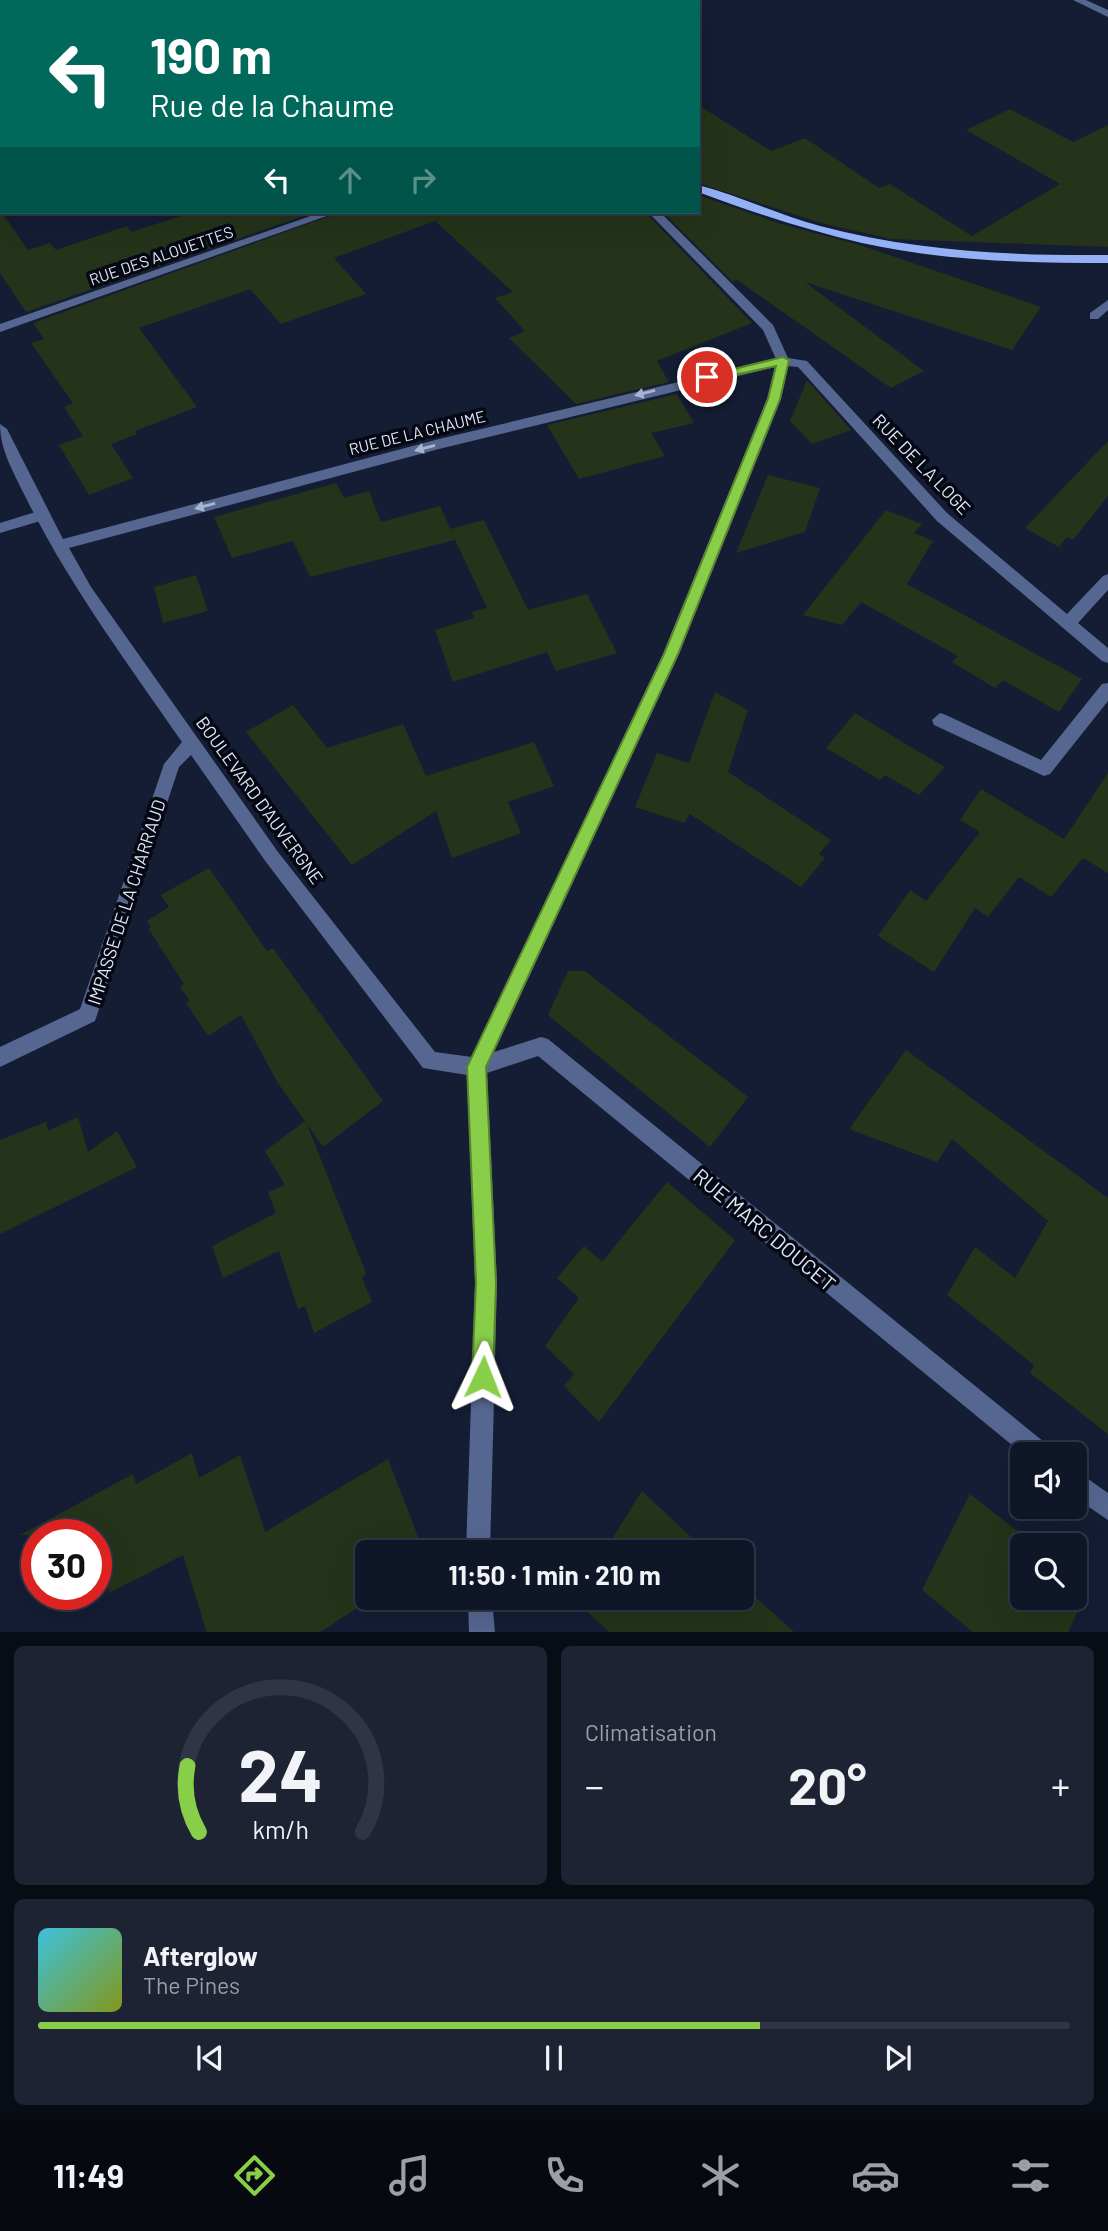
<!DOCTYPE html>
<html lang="fr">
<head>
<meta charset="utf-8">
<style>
  :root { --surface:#0f1627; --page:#1d2333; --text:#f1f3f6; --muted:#9b9fa7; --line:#2f3544; --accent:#89ce48 }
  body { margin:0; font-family:Barlow,sans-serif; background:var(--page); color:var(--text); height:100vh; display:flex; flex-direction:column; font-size:26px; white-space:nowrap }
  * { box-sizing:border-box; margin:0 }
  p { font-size:23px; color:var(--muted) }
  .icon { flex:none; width:38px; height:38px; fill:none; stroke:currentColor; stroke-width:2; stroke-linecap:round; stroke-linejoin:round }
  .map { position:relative; height:1632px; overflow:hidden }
  .details { display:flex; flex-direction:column; gap:14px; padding:14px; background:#080c15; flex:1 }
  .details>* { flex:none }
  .banner { position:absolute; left:0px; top:0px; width:700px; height:214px; box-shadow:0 7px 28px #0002,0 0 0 2px var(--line); background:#00695c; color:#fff; overflow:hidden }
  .fabs { position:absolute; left:1010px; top:1442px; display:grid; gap:14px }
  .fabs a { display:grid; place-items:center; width:77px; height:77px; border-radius:10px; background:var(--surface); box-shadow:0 7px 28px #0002,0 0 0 2px var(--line); font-size:35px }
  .speed { position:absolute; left:21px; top:1519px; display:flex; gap:14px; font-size:35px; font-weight:700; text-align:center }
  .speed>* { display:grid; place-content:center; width:91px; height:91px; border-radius:50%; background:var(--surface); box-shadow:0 7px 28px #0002,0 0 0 2px var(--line); line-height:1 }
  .speed .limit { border:10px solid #d22; background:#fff; color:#111 }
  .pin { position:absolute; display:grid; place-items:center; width:60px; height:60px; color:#fff; margin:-30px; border:4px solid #fff; border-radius:50%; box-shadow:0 2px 7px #0007 }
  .me { position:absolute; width:77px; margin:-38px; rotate:2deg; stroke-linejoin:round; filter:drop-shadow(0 0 5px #0008) }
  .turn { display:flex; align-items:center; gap:24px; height:147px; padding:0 35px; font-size:32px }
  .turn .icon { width:91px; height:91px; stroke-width:2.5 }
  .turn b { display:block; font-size:49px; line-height:60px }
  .lanes { display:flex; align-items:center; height:66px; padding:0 35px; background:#0003; justify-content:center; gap:35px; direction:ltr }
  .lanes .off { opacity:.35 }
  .big { font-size:52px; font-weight:700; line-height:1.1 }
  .details .card { flex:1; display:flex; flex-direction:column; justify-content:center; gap:10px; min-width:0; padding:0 24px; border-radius:10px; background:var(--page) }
  .details .dial { align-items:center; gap:0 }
  .dial svg { height:182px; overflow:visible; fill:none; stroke:var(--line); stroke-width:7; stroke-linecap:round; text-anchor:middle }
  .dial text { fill:var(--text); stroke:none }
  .song { display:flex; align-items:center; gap:21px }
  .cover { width:84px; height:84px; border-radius:10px; background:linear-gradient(135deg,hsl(190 70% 55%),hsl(70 70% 35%)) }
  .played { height:7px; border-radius:4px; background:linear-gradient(90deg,var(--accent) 70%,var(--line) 70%) }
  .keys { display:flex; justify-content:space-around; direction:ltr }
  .heat { display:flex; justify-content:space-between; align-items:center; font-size:38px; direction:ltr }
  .details .tiles { flex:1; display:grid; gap:14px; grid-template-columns:1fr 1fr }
  .card:last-child { grid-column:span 2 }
  .trip { position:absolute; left:355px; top:1540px; width:399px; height:70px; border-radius:10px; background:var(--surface); box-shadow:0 7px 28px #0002,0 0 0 2px var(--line); font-weight:700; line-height:70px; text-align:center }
  .tab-bar { display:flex; height:112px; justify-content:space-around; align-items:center; background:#060910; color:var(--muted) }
  .tab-bar .icon { width:49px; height:49px }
  .tab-bar .selected { color:var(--accent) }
  .tab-bar b { font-size:32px; color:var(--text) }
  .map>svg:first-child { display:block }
  .building { fill:#25331a }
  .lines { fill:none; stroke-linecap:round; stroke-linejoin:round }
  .lane { fill:#556690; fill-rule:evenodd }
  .street { fill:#556690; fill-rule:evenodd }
  .primary { fill:#94b1f6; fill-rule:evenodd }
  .oneway { fill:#a8b3ce }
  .route { fill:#89ce48; stroke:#59862f; stroke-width:2 }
  .labels { text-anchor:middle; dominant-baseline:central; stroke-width:7; stroke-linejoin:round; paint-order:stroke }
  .far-street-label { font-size:16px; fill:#e0e7f7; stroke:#050812 }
  .street-label { font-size:18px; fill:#e0e7f7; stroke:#050812 }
  .near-street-label { font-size:21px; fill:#e0e7f7; stroke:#050812 }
</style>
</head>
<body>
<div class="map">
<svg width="1108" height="1633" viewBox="0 0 1108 1633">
  <rect width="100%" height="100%" fill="#141d34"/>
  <g class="building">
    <path d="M 698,105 L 771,151 L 805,138 L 879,188 L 890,184 L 972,236 L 1060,184 L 966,130 L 1010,109 L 1073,142 L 1108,125 L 1108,247 L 891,239 L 821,223 L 698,183 Z"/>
    <path d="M 698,195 L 778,223 L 863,246 L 1041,307 L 1012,350 L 805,282 L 924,371 L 891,388 L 736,279 L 733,282 L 663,212 L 698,212 Z"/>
    <path d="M 0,210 L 28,250 L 50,243 L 56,250 L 127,226 L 131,232 L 193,212 L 315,212 L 26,312 L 0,273 Z"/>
    <path d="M 341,212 L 645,212 L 752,323 L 657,361 L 669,382 L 576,404 L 509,338 L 525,331 L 495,298 L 513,292 L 435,221 L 334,258 L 366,294 L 281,324 L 250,289 L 139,328 L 197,407 L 135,431 L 137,434 L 111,444 L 133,478 L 89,495 L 59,445 L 83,436 L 64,407 L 73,403 L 31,343 L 44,339 L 33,323 Z"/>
    <path d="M 807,380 L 851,430 L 812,444 L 790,421 Z"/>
    <path d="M 677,394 L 694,423 L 651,433 L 665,456 L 579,479 L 547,425 Z"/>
    <path d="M 1108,441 L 1108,496 L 1073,540 L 1067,537 L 1059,547 L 1025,528 Z"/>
    <path d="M 768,475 L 820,488 L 805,532 L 736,553 Z"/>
    <path d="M 336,483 L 344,498 L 369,491 L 381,522 L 440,506 L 455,540 L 310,577 L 293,541 L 232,558 L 214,517 Z"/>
    <path d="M 886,510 L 922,524 L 914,533 L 933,541 L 907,584 L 1082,679 L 1059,712 L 1003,680 L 995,688 L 952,662 L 958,656 L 861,602 L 842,625 L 803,615 Z"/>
    <path d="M 484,520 L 528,610 L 587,594 L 617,653 L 556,671 L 547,652 L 453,682 L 435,630 L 474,618 L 472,612 L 487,608 L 450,529 Z"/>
    <path d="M 196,575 L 208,611 L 163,623 L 154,587 Z"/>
    <path d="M 715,692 L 748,710 L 728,772 L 831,840 L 819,854 L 825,858 L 801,887 L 690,814 L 684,823 L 635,807 L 657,753 L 689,763 Z"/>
    <path d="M 293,705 L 327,748 L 403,724 L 426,776 L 534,742 L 554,786 L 508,802 L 521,833 L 452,858 L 436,811 L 352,865 L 246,732 Z"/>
    <path d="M 855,713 L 909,746 L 945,767 L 919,795 L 885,775 L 880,780 L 826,748 Z"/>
    <path d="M 1108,773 L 1108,873 L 1083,858 L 1051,897 L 1019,877 L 988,917 L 975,908 L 934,972 L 878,936 L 910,890 L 926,901 L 980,832 L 960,820 L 981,789 L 1064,839 Z"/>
    <path d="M 209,868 L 267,951 L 273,948 L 383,1101 L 323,1147 L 307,1124 L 366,1273 L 362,1278 L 372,1302 L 314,1333 L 305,1306 L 298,1309 L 279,1251 L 223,1278 L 212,1246 L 276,1213 L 268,1192 L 285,1185 L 265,1151 L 305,1121 L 278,1083 L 241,1015 L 208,1036 L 186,1003 L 190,1001 L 180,987 L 184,984 L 148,928 L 151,927 L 147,921 L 169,907 L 161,895 Z"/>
    <path d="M 568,971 L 585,971 L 748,1097 L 710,1147 L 548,1015 Z"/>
    <path d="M 906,1050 L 1108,1198 L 1108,1434 L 1030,1373 L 1034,1365 L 947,1295 L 975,1247 L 1015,1278 L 1048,1221 L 952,1139 L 937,1162 L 849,1129 Z"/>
    <path d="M 78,1117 L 88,1152 L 117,1131 L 137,1167 L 0,1234 L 0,1140 L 46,1122 L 48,1131 Z"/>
    <path d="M 667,1182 L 735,1240 L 599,1422 L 564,1386 L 574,1374 L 545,1346 L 579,1298 L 557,1278 L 584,1246 L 602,1262 Z"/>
    <path d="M 192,1453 L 199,1478 L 240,1455 L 265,1532 L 388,1459 L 424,1552 L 368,1552 L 368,1598 L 372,1598 L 319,1633 L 207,1633 L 183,1555 L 109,1593 L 97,1535 L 20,1535 L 133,1474 L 136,1484 Z"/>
    <path d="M 642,1491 L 707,1552 L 604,1552 Z"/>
    <path d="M 970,1494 L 1035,1545 L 1022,1545 L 1022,1598 L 1074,1598 L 1074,1576 L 1088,1587 L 1068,1633 L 974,1633 L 922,1590 Z"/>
    <path d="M 742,1585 L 795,1633 L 610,1633 L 574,1599 L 742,1598 Z"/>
  </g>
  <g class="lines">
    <path class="lane" d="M 42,510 L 47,511 L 47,519 L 0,533 L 0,523 Z"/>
    <g class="street">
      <path d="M 1073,0 L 1086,0 L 1108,10 L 1108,17 Z"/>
      <path d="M 0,169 L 2,169 L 0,176 Z"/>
      <path d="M 322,212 L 338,212 L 0,332 L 0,324 Z"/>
      <path d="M 648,212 L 660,212 L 773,325 L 788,358 L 807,361 L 947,513 L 1067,614 L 1103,576 L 1108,574 L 1108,590 L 1078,623 L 1108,648 L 1108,663 L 1102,661 L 937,521 L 798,367 L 788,366 L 781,399 L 679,654 L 494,1052 L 541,1037 L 548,1039 L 1049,1446 L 1053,1454 L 1023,1454 L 538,1056 L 487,1073 L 497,1283 L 490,1552 L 466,1552 L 475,1283 L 467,1075 L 423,1068 L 266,862 L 191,755 L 179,767 L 95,1021 L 0,1067 L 0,1047 L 80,1009 L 164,764 L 182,742 C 126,661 67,582 24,494 C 13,471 0,450 0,424 L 7,429 L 63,539 L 439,439 L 776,359 L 763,330 ZM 775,367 L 767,399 L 663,654 L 472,1057 L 435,1052 L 278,852 L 91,587 L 69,548 L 439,449 Z"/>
      <path d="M 1108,300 L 1108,310 L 1098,319 L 1090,319 L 1090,313 Z"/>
      <path d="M 1108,683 L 1108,701 L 1050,774 L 1044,776 L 934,725 L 932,720 L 940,713 L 946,715 L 1041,760 L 1102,684 Z"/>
      <path d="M 1074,1469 L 1108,1493 L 1108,1520 L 1074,1497 Z"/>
      <path d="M 468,1598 L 492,1598 L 495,1633 L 469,1633 Z"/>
    </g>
    <g class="primary">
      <path d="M 328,0 L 339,0 L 341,2 L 329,2 Z"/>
      <path d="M 698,185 C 740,196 779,215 820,226 C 914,251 1011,256 1108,255 L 1108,263 C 1026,263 943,261 862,243 C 806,230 752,212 698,192 Z"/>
    </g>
  </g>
  <defs><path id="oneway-solid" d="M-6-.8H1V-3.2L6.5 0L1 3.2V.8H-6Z" transform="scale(1.75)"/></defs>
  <g class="oneway">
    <use href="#oneway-solid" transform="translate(645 393) rotate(166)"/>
    <use href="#oneway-solid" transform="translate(425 448) rotate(165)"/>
    <use href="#oneway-solid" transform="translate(205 506) rotate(165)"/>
  </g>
  <path class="route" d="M 783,357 L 789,360 L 780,399 L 678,654 L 486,1067 L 496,1283 L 493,1377 L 490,1384 L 483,1388 L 475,1384 L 472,1377 L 476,1283 L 467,1067 L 664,654 L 768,399 L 776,366 L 707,381 L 701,377 Z"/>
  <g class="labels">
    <g class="far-street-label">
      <text transform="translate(161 255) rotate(-19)">RUE DES ALOUETTES</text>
      <text transform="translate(417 432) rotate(-14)">RUE DE LA CHAUME</text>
    </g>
    <g class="street-label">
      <text transform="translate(922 464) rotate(46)">RUE DE LA LOGE</text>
      <text transform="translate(260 800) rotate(54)">BOULEVARD D'AUVERGNE</text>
      <text transform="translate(126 902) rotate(-72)">IMPASSE DE LA CHARRAUD</text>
    </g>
    <g class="near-street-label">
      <text transform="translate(765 1229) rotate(40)">RUE MARC DOUCET</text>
    </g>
  </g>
</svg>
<div class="fabs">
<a><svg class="icon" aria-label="sound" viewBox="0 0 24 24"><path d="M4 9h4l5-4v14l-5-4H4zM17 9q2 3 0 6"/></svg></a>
<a><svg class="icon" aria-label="search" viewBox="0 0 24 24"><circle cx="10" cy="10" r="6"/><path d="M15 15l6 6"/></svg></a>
</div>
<div class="speed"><div class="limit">30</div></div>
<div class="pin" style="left:707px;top:377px;background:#d93025"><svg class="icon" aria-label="arrive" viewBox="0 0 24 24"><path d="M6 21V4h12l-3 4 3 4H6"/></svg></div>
<svg class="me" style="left:483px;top:1377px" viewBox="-20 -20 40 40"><path d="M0-17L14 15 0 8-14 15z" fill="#89ce48" stroke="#fff" stroke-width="4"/></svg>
<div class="trip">11:50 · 1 min · 210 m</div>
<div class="banner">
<div class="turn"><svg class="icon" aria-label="left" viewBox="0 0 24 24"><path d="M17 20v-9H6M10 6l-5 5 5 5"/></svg><div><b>190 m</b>Rue de la Chaume</div></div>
<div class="lanes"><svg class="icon" aria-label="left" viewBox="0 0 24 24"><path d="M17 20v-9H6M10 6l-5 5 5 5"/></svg><svg class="icon off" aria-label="ahead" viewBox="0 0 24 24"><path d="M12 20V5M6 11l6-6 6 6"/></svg><svg class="icon off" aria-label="right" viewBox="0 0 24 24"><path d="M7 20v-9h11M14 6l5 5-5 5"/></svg></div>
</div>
</div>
<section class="details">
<div class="tiles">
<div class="card dial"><svg viewBox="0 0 100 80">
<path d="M14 69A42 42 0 1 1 86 69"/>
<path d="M14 69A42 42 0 0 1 9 40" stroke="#89ce48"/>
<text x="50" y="56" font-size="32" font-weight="700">24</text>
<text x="50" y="72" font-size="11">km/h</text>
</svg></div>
<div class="card"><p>Climatisation</p>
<div class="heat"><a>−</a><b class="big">20°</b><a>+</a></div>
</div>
<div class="card">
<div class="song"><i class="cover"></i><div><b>Afterglow</b><p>The Pines</p></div></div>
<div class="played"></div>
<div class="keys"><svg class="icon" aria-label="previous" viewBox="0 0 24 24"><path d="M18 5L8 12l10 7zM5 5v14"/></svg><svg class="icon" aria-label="pause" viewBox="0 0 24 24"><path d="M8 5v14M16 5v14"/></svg><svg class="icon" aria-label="next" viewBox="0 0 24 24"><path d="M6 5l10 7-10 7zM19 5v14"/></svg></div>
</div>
</div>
</section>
<nav class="tab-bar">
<b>11:49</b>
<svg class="icon selected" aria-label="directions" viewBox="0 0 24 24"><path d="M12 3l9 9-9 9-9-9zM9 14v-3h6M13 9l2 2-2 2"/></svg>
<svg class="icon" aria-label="music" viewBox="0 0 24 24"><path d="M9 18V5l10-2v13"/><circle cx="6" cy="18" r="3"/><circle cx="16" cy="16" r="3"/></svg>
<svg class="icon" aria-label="phone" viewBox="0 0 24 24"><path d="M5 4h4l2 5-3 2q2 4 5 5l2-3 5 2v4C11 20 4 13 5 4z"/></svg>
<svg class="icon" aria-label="climate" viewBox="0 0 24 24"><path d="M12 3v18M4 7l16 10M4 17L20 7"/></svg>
<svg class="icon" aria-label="car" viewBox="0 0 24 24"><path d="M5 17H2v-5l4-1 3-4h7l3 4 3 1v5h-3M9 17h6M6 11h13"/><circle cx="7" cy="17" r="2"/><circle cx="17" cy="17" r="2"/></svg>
<svg class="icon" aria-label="filters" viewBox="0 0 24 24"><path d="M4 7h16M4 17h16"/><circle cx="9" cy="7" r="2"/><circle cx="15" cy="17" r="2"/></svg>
</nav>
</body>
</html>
